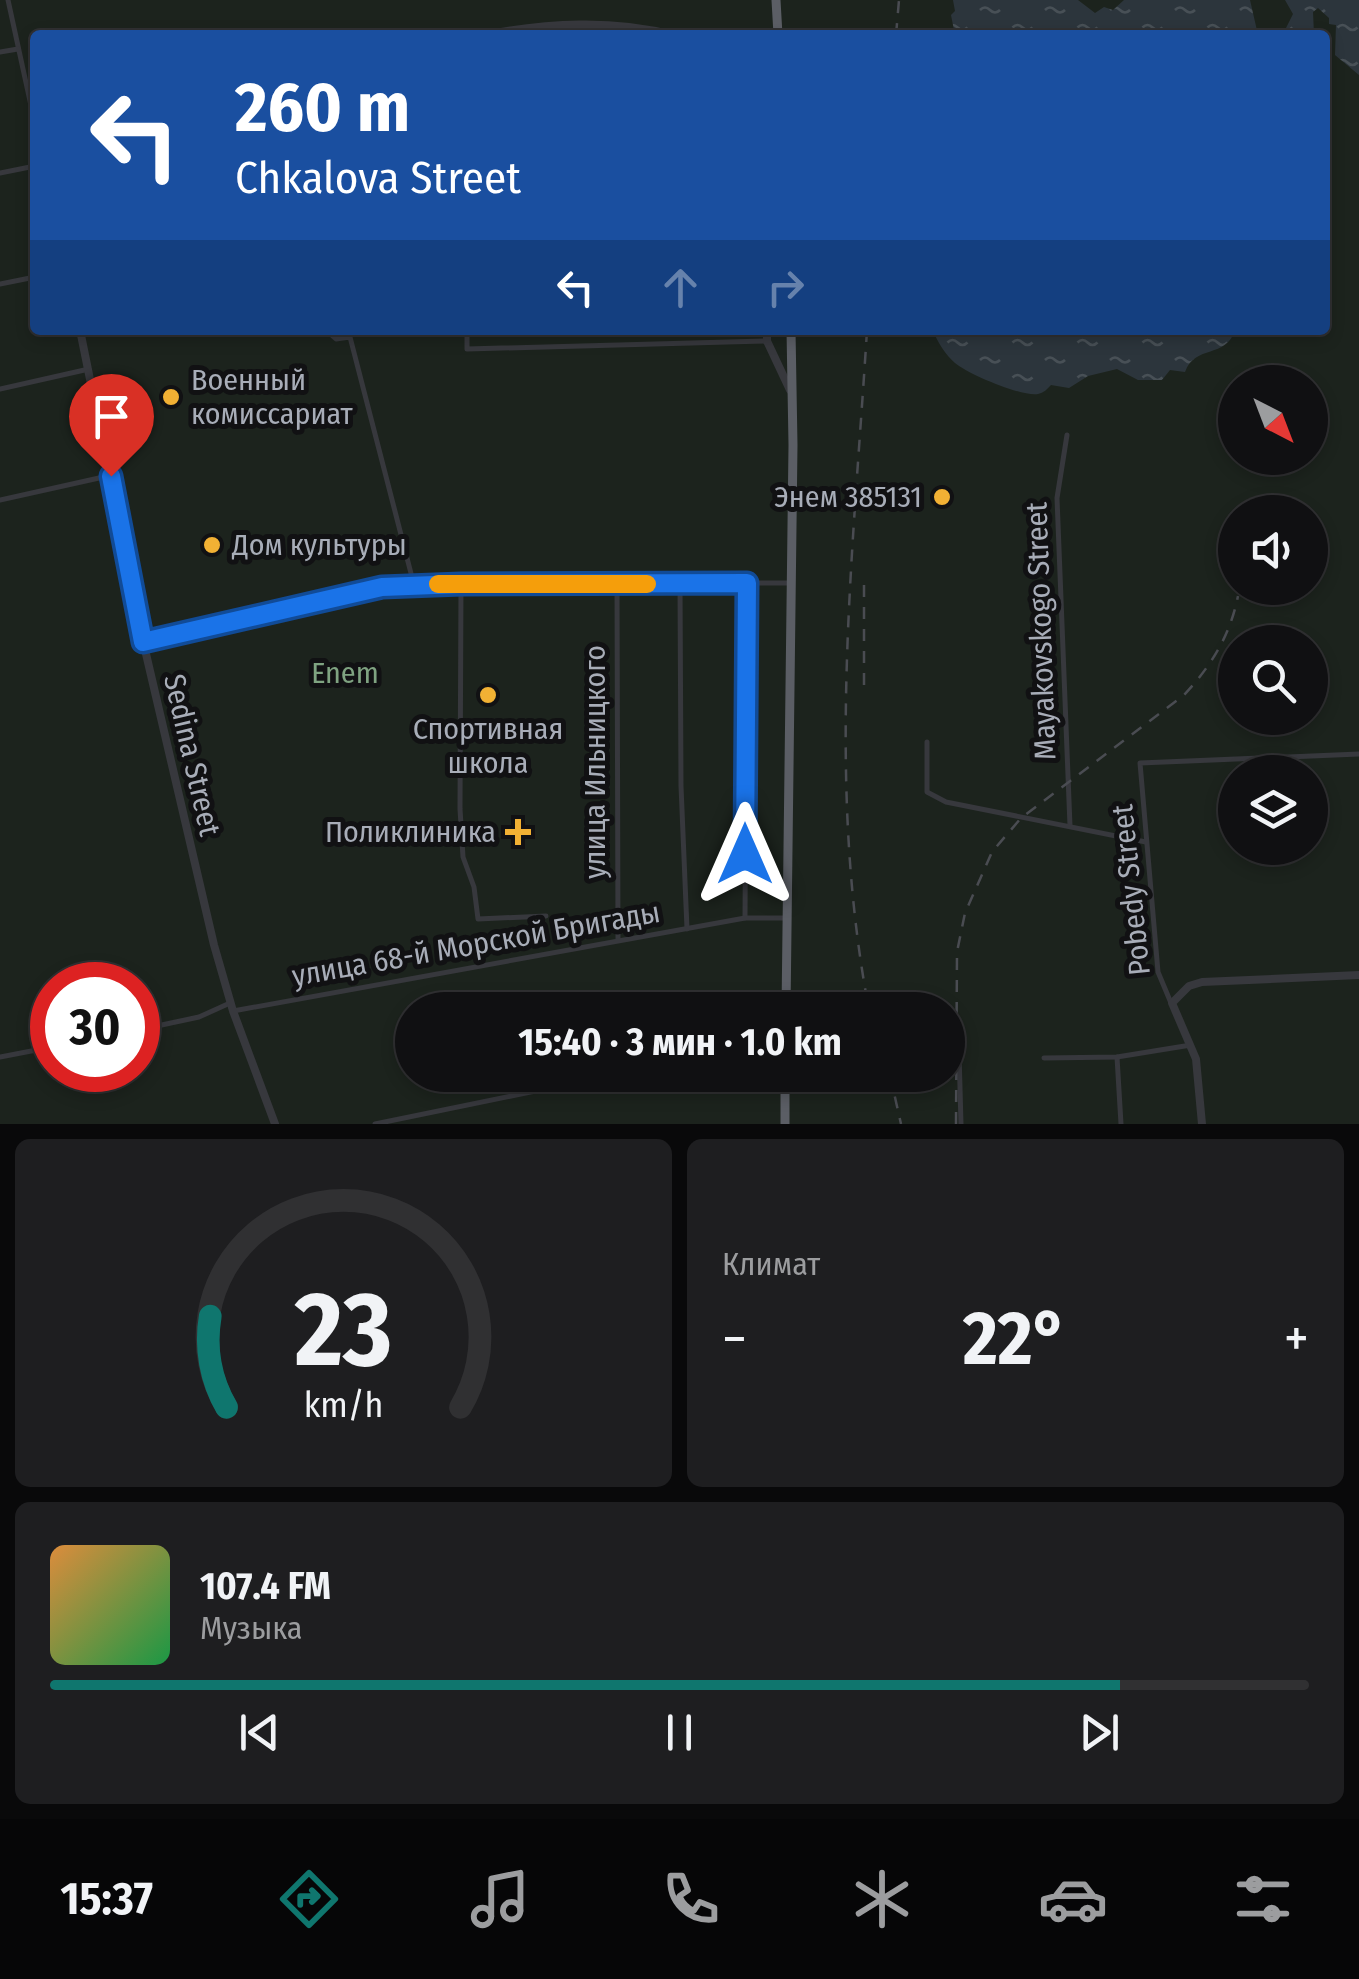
<!DOCTYPE html>
<html lang="ru">
<head>
<meta charset="utf-8">
<style>
  :root { --surface:#101012; --page:#1e1e20; --text:#f1f3f6; --muted:#9c9d9f; --line:#303032; --accent:#0f766e }
  body { margin:0; font-family:"Fira Sans Condensed",sans-serif; background:var(--page); color:var(--text); height:100vh; display:flex; flex-direction:column; font-size:38px; white-space:nowrap }
  * { box-sizing:border-box; margin:0 }
  p { font-size:32px; color:var(--muted) }
  .icon { flex:none; width:55px; height:55px; fill:none; stroke:currentColor; stroke-width:2; stroke-linecap:round; stroke-linejoin:round }
  .map { position:relative; height:1124px; overflow:hidden }
  .drawer { display:flex; flex-direction:column; gap:15px; padding:15px; background:#09090a; flex:1 }
  .drawer>* { flex:none }
  .guide { position:absolute; left:30px; top:30px; width:1300px; height:305px; border-radius:10px; box-shadow:0 5px 15px #0003,0 0 0 2px var(--line); background:#1a4fa0; color:#fff; overflow:hidden }
  .needle { width:65px; rotate:138deg }
  .buttons { position:absolute; left:1218px; top:365px; display:grid; gap:20px }
  .buttons a { display:grid; place-items:center; width:110px; height:110px; border-radius:50%; background:var(--surface); box-shadow:0 5px 15px #0003,0 0 0 2px var(--line); font-size:50px }
  .speed { position:absolute; left:30px; top:962px; display:flex; gap:20px; font-size:50px; font-weight:700; text-align:center }
  .speed>* { display:grid; place-content:center; width:130px; height:130px; border-radius:50%; background:var(--surface); box-shadow:0 5px 15px #0003,0 0 0 2px var(--line); line-height:1 }
  .speed .limit { border:15px solid #d22; background:#fff; color:#111 }
  .pin { position:absolute; display:grid; place-items:center; width:85px; height:85px; color:#fff; margin:-102px -42px; border-radius:50% 50% 50% 0; rotate:-45deg; box-shadow:0 0 10px #0007 }
  .pin .icon { rotate:45deg }
  .me { position:absolute; width:110px; margin:-55px; rotate:0deg; stroke-linejoin:round; filter:drop-shadow(0 0 8px #0008) }
  .turn { display:flex; align-items:center; gap:35px; height:210px; padding:0 40px; font-size:45px }
  .turn .icon { width:130px; height:130px; stroke-width:2.5 }
  .turn b { display:block; font-size:70px; line-height:85px }
  .lanes { display:flex; align-items:center; height:95px; padding:0 40px; background:#0003; justify-content:center; gap:50px; direction:ltr }
  .lanes .off { opacity:.35 }
  .big { font-size:75px; font-weight:700; line-height:1.1 }
  .drawer .tile { flex:1; display:flex; flex-direction:column; justify-content:center; gap:15px; min-width:0; padding:0 35px; border-radius:15px; background:var(--page) }
  .drawer .dial { align-items:center; gap:0 }
  .dial svg { height:260px; overflow:visible; fill:none; stroke:var(--line); stroke-width:7; stroke-linecap:round; text-anchor:middle }
  .dial text { fill:var(--text); stroke:none }
  .song { display:flex; align-items:center; gap:30px }
  .cover { width:120px; height:120px; border-radius:15px; background:linear-gradient(135deg,hsl(30 70% 55%),hsl(140 70% 35%)) }
  .played { height:10px; border-radius:5px; background:linear-gradient(90deg,var(--accent) 85%,var(--line) 85%) }
  .keys { display:flex; justify-content:space-around; direction:ltr }
  .heat { display:flex; justify-content:space-between; align-items:center; font-size:55px; direction:ltr }
  .drawer .tiles { flex:1; display:grid; gap:15px; grid-template-columns:1fr 1fr }
  .tile:last-child { grid-column:span 2 }
  .trip { position:absolute; left:395px; top:992px; width:570px; height:100px; border-radius:50px; background:var(--surface); box-shadow:0 5px 15px #0003,0 0 0 2px var(--line); font-weight:700; line-height:100px; text-align:center }
  .dock { display:flex; height:160px; justify-content:space-around; align-items:center; background:#060607; color:var(--muted) }
  .dock .icon { width:70px; height:70px }
  .dock .selected { color:var(--accent) }
  .dock b { font-size:45px; color:var(--text) }
  .map>svg:first-child { display:block }
  .garden { fill:#1c231d; fill-rule:evenodd }
  .water { fill:url(#water-ripples) }
  .lines { fill:none; stroke-linecap:round; stroke-linejoin:round }
  .minor { stroke:#37383d; stroke-width:5 }
  .tertiary { stroke:#37383d; stroke-width:8 }
  .trunk { stroke:#5b5e65; stroke-width:9 }
  .rail { stroke:#4a4c52; stroke-width:2.5; stroke-dasharray:12 10; stroke-linecap:butt }
  .route-casing { stroke:#114b97; stroke-width:25 }
  .route { stroke:#1a73e8; stroke-width:18 }
  .slow { stroke:#f59e0b; stroke-width:18 }
  .poi-dot { fill:#f2b134; stroke:#111113; stroke-width:4 }
  .labels { text-anchor:middle; dominant-baseline:central; stroke-width:10; stroke-linejoin:round; paint-order:stroke }
  .poi-label { font-size:30px; fill:#a8adb8; stroke:#111113; text-anchor:start }
  .street-label { font-size:30px; fill:#a8adb8; stroke:#111113 }
  .park-label { font-size:30px; fill:#7fa381; stroke:#111113 }
</style>
</head>
<body>
<div class="map">
<svg width="1359" height="1124" viewBox="0 0 1359 1124">
  <defs>
    <pattern id="water-ripples" width="26" height="14" patternUnits="userSpaceOnUse" patternTransform="scale(2.5)"><rect width="26" height="14" fill="#2c353c"/><path d="M2 4q2-2 4 0t4 0M15 11q2-2 4 0t4 0" fill="none" stroke="#485056"/></pattern>
  </defs>
  <rect width="100%" height="100%" fill="#161618"/>
  <path class="garden" d="M 0,0 L 1359,0 L 1359,1124 L 0,1124 ZM 35,35 L 1325,35 L 1325,330 L 35,330 ZM 1235,382 L 1310,382 L 1310,458 L 1235,458 ZM 1235,512 L 1310,512 L 1310,588 L 1235,588 ZM 1235,642 L 1310,642 L 1310,718 L 1235,718 ZM 1235,772 L 1310,772 L 1310,848 L 1235,848 ZM 52,985 L 138,985 L 138,1070 L 52,1070 ZM 412,1010 L 948,1010 L 948,1075 L 412,1075 Z"/>
  <g class="water">
    <path d="M 953,0 L 1078,0 L 1095,13 L 1104,7 L 1113,10 L 1124,0 L 1250,0 L 1258,35 L 955,35 L 951,15 L 955,11 Z"/>
    <path d="M 1285,0 L 1359,0 L 1359,75 L 1335,55 L 1336,25 L 1329,24 L 1329,18 L 1318,8 L 1313,12 L 1314,35 L 1292,35 L 1286,28 L 1293,14 Z"/>
    <path d="M 933,330 L 1235,330 C 1226,359 1195,344 1185,372 L 1170,370 L 1162,380 L 1138,380 L 1117,369 L 1088,376 L 1069,388 L 1051,385 C 1046,390 1045,392 1038,394 C 1022,397 968,374 955,363 C 946,355 937,342 933,330 Z"/>
  </g>
  <g class="lines">
    <g class="minor">
      <path d="M 8,0 L 35,124"/>
      <path d="M 0,52 L 18,49"/>
      <path d="M 0,173 L 35,166"/>
      <path d="M 0,284 L 35,277"/>
      <path d="M 326,330 L 336,339 L 350,337 L 414,585"/>
      <path d="M 467,330 L 467,349 L 767,341"/>
      <path d="M 0,389 L 89,369"/>
      <path d="M 1067,435 L 1057,498 L 1070,826"/>
      <path d="M 0,500 L 108,476"/>
      <path d="M 617,583 L 618,940"/>
      <path d="M 461,584 L 460,809 L 463,857 L 474,887 L 478,919 L 546,916"/>
      <path d="M 680,584 L 681,786 L 687,929"/>
      <path d="M 143,641 L 383,587 L 461,584 L 791,583"/>
      <path d="M 927,742 L 927,792 L 946,802 L 1146,842"/>
      <path d="M 745,918 L 747,583"/>
      <path d="M 1171,1003 L 1158,972 L 1140,763 L 1359,754"/>
      <path d="M 233,1011 L 745,918 L 786,918"/>
      <path d="M 138,1030 L 199,1017 L 230,1003"/>
      <path d="M 959,1052 L 961,1124"/>
      <path d="M 0,1057 L 52,1047"/>
      <path d="M 1117,1057 L 1121,1124"/>
      <path d="M 1044,1058 L 1117,1057 L 1191,1045"/>
      <path d="M 375,1124 L 613,1075"/>
    </g>
    <g class="tertiary">
      <path d="M 484,35 C 548,23 611,19 673,35"/>
      <path d="M 80,330 L 143,641 L 214,945 L 233,1011 L 275,1124"/>
      <path d="M 767,330 L 767,341 L 790,390"/>
      <path d="M 1202,1124 L 1196,1059 L 1172,1003 L 1189,986 L 1202,982 L 1359,975"/>
    </g>
    <g class="trunk">
      <path d="M 776,0 L 778,35"/>
      <path d="M 786,1010 L 793,445 L 791,330"/>
      <path d="M 785,1124 L 785,1075"/>
    </g>
    <g class="rail">
      <path d="M 896,35 L 899,0"/>
      <path d="M 867,330 C 853,557 826,785 869,1010"/>
      <path d="M 864,585 L 864,689"/>
      <path d="M 890,1075 L 901,1124"/>
      <path d="M 956,1124 L 957,952 L 965,913 L 992,852 L 1021,818 L 1184,695 C 1211,666 1230,636 1238,596"/>
    </g>
  </g>
  <g class="lines">
    <g class="route-casing">
      <path id="route" d="M 111,476 L 143,642 L 382,587 L 461,584 L 747,583 L 745,854"/>
    </g>
    <use href="#route" class="route"/>
    <path class="slow" d="M 438,584 L 647,584"/>
  </g>
  <g class="poi-dot">
    <circle cx="171" cy="397" r="10"/>
    <circle cx="942" cy="497" r="10"/>
    <circle cx="212" cy="545" r="10"/>
    <circle cx="488" cy="695" r="10"/>
    <path d="M513 817h10v10h10v10h-10v10h-10v-10h-10v-10h10z"/>
  </g>
  <g class="labels">
    <g class="poi-label">
      <text x="191" y="380">Военный<tspan x="191" dy="34">комиссариат</tspan></text>
      <text x="922" y="497" text-anchor="end">Энем 385131</text>
      <text x="232" y="545">Дом культуры</text>
      <text x="488" y="729" text-anchor="middle">Спортивная<tspan x="488" dy="34">школа</tspan></text>
      <text x="496" y="832" text-anchor="end">Поликлиника</text>
    </g>
    <g class="street-label">
      <text transform="translate(1041 631) rotate(-92)">Mayakovskogo Street</text>
      <text transform="translate(192 755) rotate(77)">Sedina Street</text>
      <text transform="translate(595 762) rotate(-90)">улица Ильницкого</text>
      <text transform="translate(1131 890) rotate(-96)">Pobedy Street</text>
      <text transform="translate(476 944) rotate(-10)">улица 68-й Морской Бригады</text>
    </g>
    <g class="park-label">
      <text x="345" y="673">Enem</text>
    </g>
  </g>
</svg>
<div class="buttons">
<a><svg class="needle" viewBox="-14 -14 28 28"><path d="M0-13l5 13h-10z" fill="#e53935"/><path d="M0 13l5-13h-10z" fill="#9c9d9f"/></svg></a>
<a><svg class="icon" aria-label="sound" viewBox="0 0 24 24"><path d="M4 9h4l5-4v14l-5-4H4zM17 9q2 3 0 6"/></svg></a>
<a><svg class="icon" aria-label="search" viewBox="0 0 24 24"><circle cx="10" cy="10" r="6"/><path d="M15 15l6 6"/></svg></a>
<a><svg class="icon" aria-label="layers" viewBox="0 0 24 24"><path d="M12 4l9 5-9 5-9-5zM3 14l9 5 9-5"/></svg></a>
</div>
<div class="speed"><div class="limit">30</div></div>
<div class="pin" style="left:111px;top:476px;background:#d93025"><svg class="icon" aria-label="arrive" viewBox="0 0 24 24"><path d="M6 21V4h12l-3 4 3 4H6"/></svg></div>
<svg class="me" style="left:745px;top:854px" viewBox="-20 -20 40 40"><path d="M0-17L14 15 0 8-14 15z" fill="#1a73e8" stroke="#fff" stroke-width="4"/></svg>
<div class="trip">15:40 · 3 мин · 1.0 km</div>
<div class="guide">
<div class="turn"><svg class="icon" aria-label="left" viewBox="0 0 24 24"><path d="M17 20v-9H6M10 6l-5 5 5 5"/></svg><div><b>260 m</b>Chkalova Street</div></div>
<div class="lanes"><svg class="icon" aria-label="left" viewBox="0 0 24 24"><path d="M17 20v-9H6M10 6l-5 5 5 5"/></svg><svg class="icon off" aria-label="ahead" viewBox="0 0 24 24"><path d="M12 20V5M6 11l6-6 6 6"/></svg><svg class="icon off" aria-label="right" viewBox="0 0 24 24"><path d="M7 20v-9h11M14 6l5 5-5 5"/></svg></div>
</div>
</div>
<section class="drawer">
<div class="tiles">
<div class="tile dial"><svg viewBox="0 0 100 80">
<path d="M14 69A42 42 0 1 1 86 69"/>
<path d="M14 69A42 42 0 0 1 9 41" stroke="#0f766e"/>
<text x="50" y="56" font-size="32" font-weight="700">23</text>
<text x="50" y="72" font-size="11">km/h</text>
</svg></div>
<div class="tile"><p>Климат</p>
<div class="heat"><a>−</a><b class="big">22°</b><a>+</a></div>
</div>
<div class="tile">
<div class="song"><i class="cover"></i><div><b>107.4 FM</b><p>Музыка</p></div></div>
<div class="played"></div>
<div class="keys"><svg class="icon" aria-label="previous" viewBox="0 0 24 24"><path d="M18 5L8 12l10 7zM5 5v14"/></svg><svg class="icon" aria-label="pause" viewBox="0 0 24 24"><path d="M8 5v14M16 5v14"/></svg><svg class="icon" aria-label="next" viewBox="0 0 24 24"><path d="M6 5l10 7-10 7zM19 5v14"/></svg></div>
</div>
</div>
</section>
<nav class="dock">
<b>15:37</b>
<svg class="icon selected" aria-label="directions" viewBox="0 0 24 24"><path d="M12 3l9 9-9 9-9-9zM9 14v-3h6M13 9l2 2-2 2"/></svg>
<svg class="icon" aria-label="music" viewBox="0 0 24 24"><path d="M9 18V5l10-2v13"/><circle cx="6" cy="18" r="3"/><circle cx="16" cy="16" r="3"/></svg>
<svg class="icon" aria-label="phone" viewBox="0 0 24 24"><path d="M5 4h4l2 5-3 2q2 4 5 5l2-3 5 2v4C11 20 4 13 5 4z"/></svg>
<svg class="icon" aria-label="climate" viewBox="0 0 24 24"><path d="M12 3v18M4 7l16 10M4 17L20 7"/></svg>
<svg class="icon" aria-label="car" viewBox="0 0 24 24"><path d="M5 17H2v-5l4-1 3-4h7l3 4 3 1v5h-3M9 17h6M6 11h13"/><circle cx="7" cy="17" r="2"/><circle cx="17" cy="17" r="2"/></svg>
<svg class="icon" aria-label="filters" viewBox="0 0 24 24"><path d="M4 7h16M4 17h16"/><circle cx="9" cy="7" r="2"/><circle cx="15" cy="17" r="2"/></svg>
</nav>
</body>
</html>
